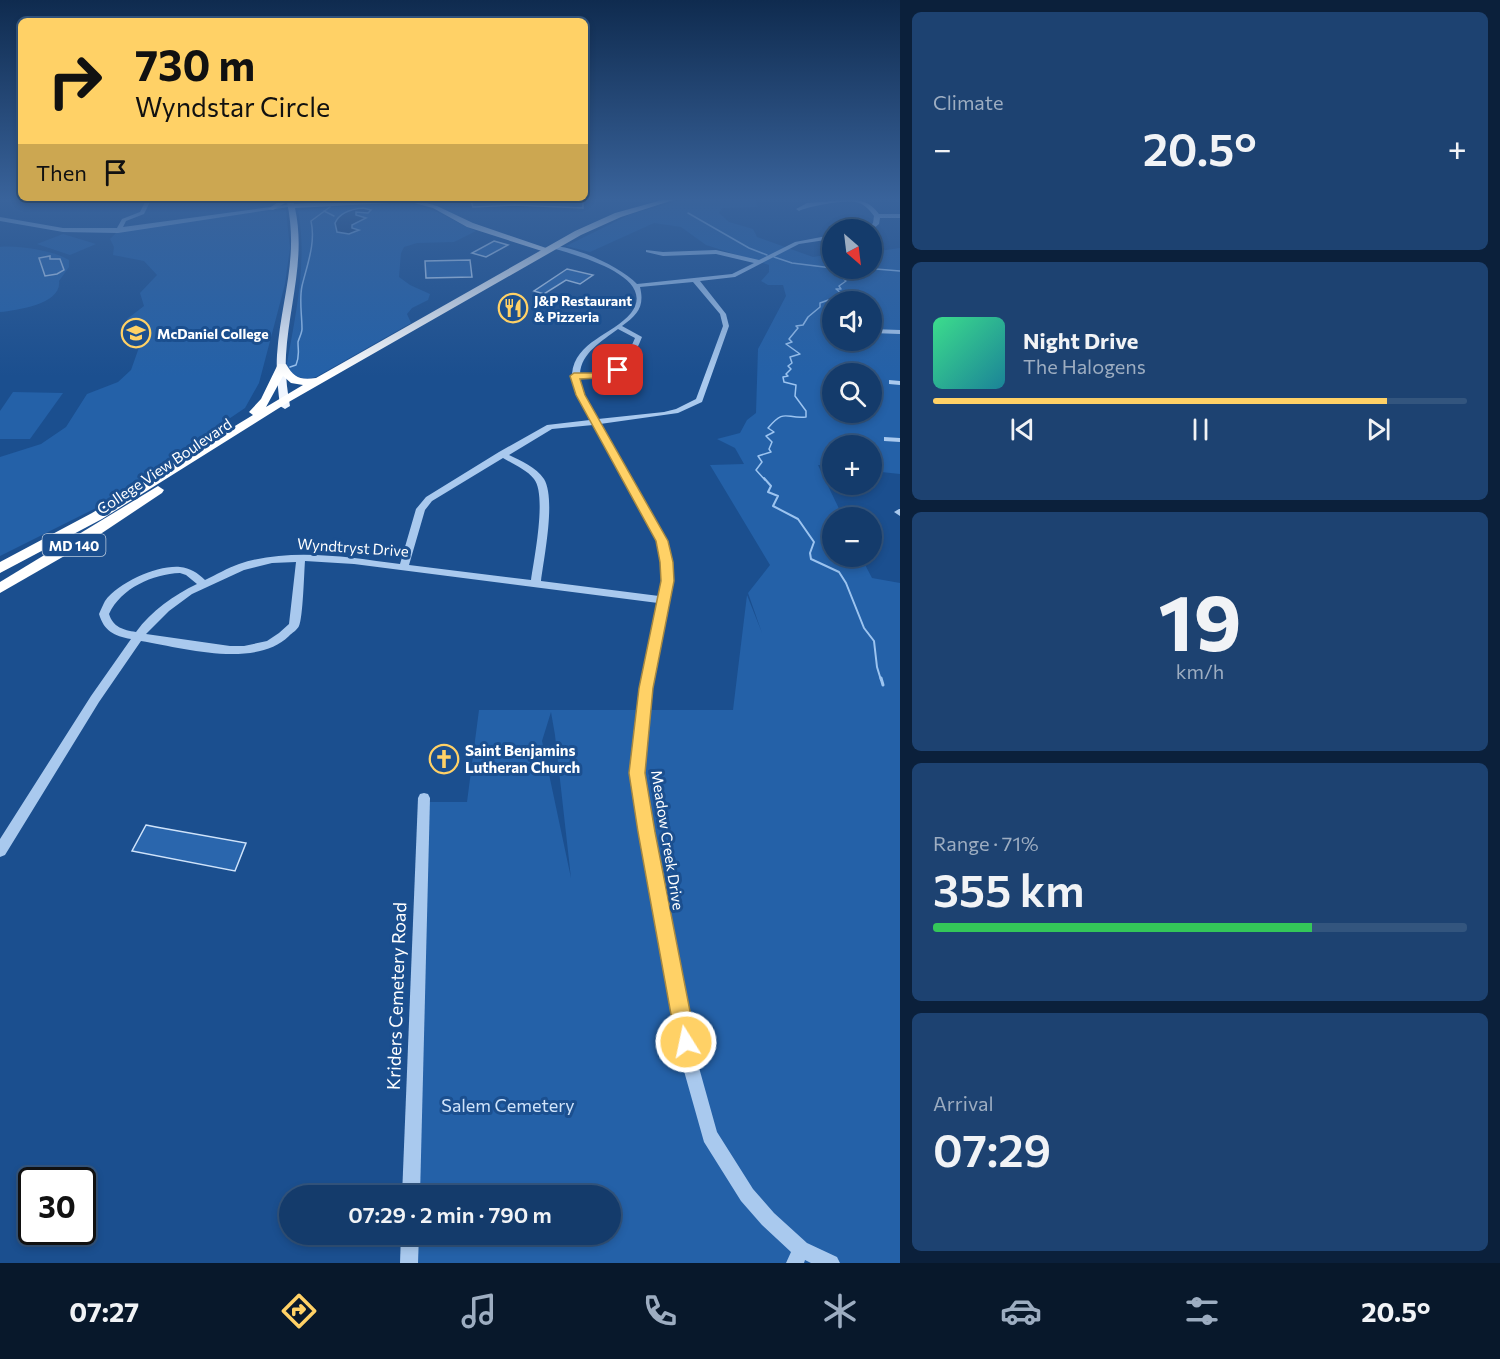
<!DOCTYPE html>
<html lang="en">
<head>
<meta charset="utf-8">
<style>
  :root { --surface:#143b6b; --page:#1d4271; --text:#f1f3f6; --muted:#9dadc1; --line:#33557e; --accent:#ffd166 }
  body { margin:0; font-family:Commissioner,sans-serif; background:var(--page); color:var(--text); height:100vh; display:flex; flex-direction:column; font-size:22px; white-space:nowrap }
  * { box-sizing:border-box; margin:0 }
  p { font-size:20px; color:var(--muted) }
  .icon { flex:none; width:33px; height:33px; fill:none; stroke:currentColor; stroke-width:2; stroke-linecap:round; stroke-linejoin:round }
  .map { position:relative; flex:1; overflow:hidden }
  .sheet { display:flex; flex-direction:column; gap:12px; padding:12px; background:#0b203b; width:600px }
  .sheet>* { flex:none }
  .guide { position:absolute; left:18px; top:18px; width:570px; height:183px; border-radius:9px; box-shadow:0 3px 9px #0003,0 0 0 2px var(--line); background:#ffd166; color:#111; overflow:hidden }
  .needle { width:39px; rotate:152deg }
  .controls { position:absolute; left:822px; top:219px; display:grid; gap:12px }
  .controls a { display:grid; place-items:center; width:60px; height:60px; border-radius:50%; background:var(--surface); box-shadow:0 3px 9px #0003,0 0 0 2px var(--line); font-size:30px }
  .speed { position:absolute; left:18px; top:1167px; display:flex; gap:12px; font-size:30px; font-weight:700; text-align:center }
  .speed>* { display:grid; place-content:center; width:78px; height:78px; border-radius:50%; background:var(--surface); box-shadow:0 3px 9px #0003,0 0 0 2px var(--line); line-height:1 }
  .speed .limit { border:3px solid #111; border-radius:9px; background:#fff; color:#111 }
  .pin { position:absolute; display:grid; place-items:center; width:51px; height:51px; color:#fff; margin:-26px; border-radius:12px; box-shadow:0 3px 9px #0006 }
  .me { position:absolute; width:66px; margin:-33px; rotate:350deg; stroke-linejoin:round; filter:drop-shadow(0 0 4px #0008) }
  .turn { display:flex; align-items:center; gap:21px; height:126px; padding:0 18px; font-size:27px }
  .turn .icon { width:78px; height:78px; stroke-width:2.5 }
  .turn b { display:block; font-size:42px; line-height:51px }
  .then { display:flex; align-items:center; height:57px; padding:0 18px; background:#0003; gap:12px; font-size:22px }
  .big { font-size:45px; font-weight:600; line-height:1.1 }
  .sheet .widget { flex:1; display:flex; flex-direction:column; justify-content:center; gap:9px; min-width:0; padding:0 21px; border-radius:9px; background:var(--page) }
  .sheet .dial { align-items:center; gap:0 }
  .dial b { font-size:78px; line-height:1 }
  .song { display:flex; align-items:center; gap:18px }
  .cover { width:72px; height:72px; border-radius:9px; background:linear-gradient(135deg,hsl(150 70% 55%),hsl(190 70% 35%)) }
  .played { height:6px; border-radius:3px; background:linear-gradient(90deg,var(--accent) 85%,var(--line) 85%) }
  .keys { display:flex; justify-content:space-around; direction:ltr }
  .heat { display:flex; justify-content:space-between; align-items:center; font-size:33px; direction:ltr }
  .charge { height:9px; border-radius:4px; background:linear-gradient(90deg,#34c759 71%,var(--line) 0) }
  .trip { position:absolute; left:279px; top:1185px; width:342px; height:60px; border-radius:30px; background:var(--surface); box-shadow:0 3px 9px #0003,0 0 0 2px var(--line); font-weight:600; line-height:60px; text-align:center }
  .menu { display:flex; height:96px; justify-content:space-around; align-items:center; background:#08182b; color:var(--muted) }
  .menu .icon { width:42px; height:42px }
  .menu .active { color:var(--accent) }
  .menu b { font-size:27px; color:var(--text) }
  main { display:flex; flex:1; min-height:0 }
  .map>svg:first-child { display:block }
  .green { fill:#2461a8; fill-rule:evenodd }
  .water { fill:#123a6d; stroke:#9cc4f0; stroke-width:1.5 }
  .lines { fill:none; stroke-linecap:round; stroke-linejoin:round }
  .stream-far2 { stroke:#9cc4f0; stroke-width:1.5 }
  .stream-far1 { stroke:#9cc4f0; stroke-width:2 }
  .stream { stroke:#9cc4f0; stroke-width:3 }
  .building { fill:#2a66ad; stroke:#cfe3fa; stroke-width:1.5 }
  .minor { fill:#a9c9ee; fill-rule:evenodd }
  .major { fill:#f0f6ff; fill-rule:evenodd }
  .highway { fill:#fff; fill-rule:evenodd }
  .route { fill:#ffd166; stroke:#a68842; stroke-width:1.5 }
  .labels { text-anchor:middle; dominant-baseline:central; stroke-width:6; stroke-linejoin:round; paint-order:stroke }
  .far-poi-label { font-size:14px; font-weight:bold; fill:#fff; stroke:#1b4f8f; text-anchor:start }
  .shield { fill:#1b4f8f; stroke:#bbcadd; stroke-width:1.5 }
  .shield-label { font-size:14px; font-weight:bold; fill:#fff }
  .street-label { font-size:15px; fill:#fff; stroke:#1b4f8f }
  .poi-label { font-size:15px; font-weight:bold; fill:#fff; stroke:#1b4f8f; text-anchor:start }
  .near-street-label { font-size:18px; fill:#fff; stroke:#1b4f8f }
  .near-park-label { font-size:18px; fill:#cfe3fa; stroke:#1b4f8f }
</style>
</head>
<body>
<main>
<div class="map">
<svg width="900" height="1263" viewBox="0 0 900 1263">
  <rect width="100%" height="100%" fill="#1b4f8f"/>
  <g class="green">
    <path d="M 682,200 L 756,200 L 758,207 L 722,208 L 719,213 L 729,222 L 753,229 L 757,237 L 813,257 L 832,254 L 832,268 L 872,268 L 872,252 L 900,248 L 900,474 L 872,471 L 872,446 L 832,446 L 832,466 L 818,465 L 843,517 L 832,518 L 832,556 L 861,557 L 872,578 L 900,583 L 900,1263 L 415,1263 L 415,1235 L 610,1234 L 610,1196 L 416,1195 L 426,802 L 467,802 L 479,710 L 733,710 L 747,595 L 762,633 L 748,593 L 770,565 L 710,465 L 744,464 L 735,448 L 717,439 L 740,433 L 747,420 L 756,413 L 758,349 L 786,296 L 783,285 L 768,285 L 761,281 L 769,272 L 769,265 L 706,245 L 681,227 L 654,223 L 590,252 L 566,246 L 631,214 ZM 832,302 L 872,302 L 872,340 L 832,340 ZM 832,374 L 872,374 L 872,412 L 832,412 ZM 551,712 L 555,735 L 571,878 L 542,741 Z"/>
    <path d="M 398,202 C 431,204 447,219 476,231 L 454,242 L 417,243 L 404,247 L 401,253 L 399,277 L 410,285 L 430,294 L 428,300 L 412,308 L 407,314 L 411,323 L 316,377 L 307,379 L 289,375 L 286,369 C 295,317 308,263 298,210 ZM 355,209 L 368,213 L 356,212 L 356,215 L 366,218 L 352,225 L 352,227 L 358,230 L 351,234 L 337,232 L 335,222 L 346,211 Z"/>
    <path d="M 276,209 L 286,210 L 290,248 L 285,284 L 259,383 L 245,408 L 102,505 L 0,556 L 0,457 L 41,444 L 66,427 L 87,394 L 118,382 L 131,370 L 142,339 L 127,319 L 144,306 L 140,293 L 157,275 L 144,261 L 113,255 L 114,247 L 110,239 L 118,231 Z"/>
    <path d="M 63,234 L 96,244 L 70,255 L 37,244 Z"/>
    <path d="M 0,247 C 18,245 54,251 69,260 L 69,267 L 59,281 C 62,304 17,310 0,312 Z"/>
    <path d="M 13,392 L 63,393 L 30,439 L 0,439 L 0,411 Z"/>
  </g>
  <path class="water" d="M 363,208 L 371,210 L 368,213 L 356,212 L 356,215 L 366,218 L 352,225 L 352,228 L 359,230 L 349,234 L 337,232 L 335,223 C 340,212 351,209 363,208 Z"/>
  <g class="lines">
    <g class="stream-far2">
      <path d="M 324,211 L 334,216"/>
      <path d="M 688,213 L 749,248 L 767,255"/>
      <path d="M 774,257 L 792,263 L 832,268"/>
      <path d="M 848,268 L 861,268"/>
      <path d="M 864,268 L 900,271"/>
      <path d="M 290,367 L 296,365 C 300,356 298,352 298,342 C 299,338 302,333 302,329 C 302,315 299,300 302,286 C 307,265 316,243 311,221 L 330,207"/>
      <path d="M 765,480 L 756,470 L 762,462 L 758,456 L 771,452 L 769,449 L 772,442 L 766,436 L 774,432 L 768,428 C 785,408 785,419 806,417 L 806,411 L 795,396 L 796,385 L 784,382 L 783,377 L 788,376 L 786,374 L 791,369 L 788,366 L 792,363 L 790,357 L 800,354 L 786,344 L 792,342 L 789,339 L 798,328 L 796,326 L 803,325 L 808,317 L 820,307 L 820,303 L 834,298 L 841,293 L 836,289 L 841,289 L 839,286 L 846,281 L 843,278 L 857,273 L 856,269"/>
    </g>
    <path class="stream-far1" d="M 764,478 L 771,486 L 768,492 L 778,496 L 773,506 L 798,519 L 814,542 L 810,553 L 811,559 L 839,572 L 846,583 L 864,628 L 874,641 L 877,667 L 881,680"/>
    <path class="stream" d="M 881,678 L 883,685"/>
  </g>
  <g class="building">
    <path d="M 577,200 L 583,200 L 583,208 L 515,205 L 473,207 L 471,201 Z"/>
    <path d="M 494,241 L 508,245 L 486,257 L 472,253 Z"/>
    <path d="M 50,256 L 50,259 L 60,259 L 64,270 L 57,274 L 45,276 L 39,258 Z"/>
    <path d="M 470,260 L 472,277 L 426,278 L 425,261 Z"/>
    <path d="M 567,269 L 593,275 L 580,284 L 566,280 L 544,294 L 534,291 Z"/>
    <path d="M 511,301 L 526,306 L 514,314 L 500,309 Z"/>
    <path d="M 146,825 L 156,827 L 246,843 L 235,871 L 132,851 Z"/>
  </g>
  <g class="lines">
    <g class="minor">
      <path d="M 146,200 L 151,200 L 144,214 L 126,221 L 123,227 L 292,204 L 295,206 L 118,233 L 63,232 L 0,221 L 0,217 L 63,228 L 117,228 L 122,219 L 140,212 Z"/>
      <path d="M 427,200 L 433,200 L 423,205 L 420,203 Z"/>
      <path d="M 848,200 C 862,200 870,202 879,214 L 900,214 L 900,218 L 880,218 L 879,224 L 872,230 L 866,230 L 873,223 L 874,216 C 870,210 863,203 856,202 C 844,200 810,206 799,211 L 796,209 L 807,203 Z"/>
      <path d="M 832,235 L 832,239 L 799,244 L 735,277 L 700,281 L 726,314 L 729,326 L 702,402 L 678,413 L 600,424 L 667,541 L 671,562 L 672,581 L 652,688 L 646,729 L 643,773 L 652,832 L 698,1064 L 717,1132 L 753,1189 L 774,1213 L 807,1243 L 837,1257 L 840,1263 L 811,1263 L 805,1260 L 804,1263 L 786,1263 L 791,1252 L 762,1225 L 741,1201 L 704,1142 L 682,1064 L 640,832 L 631,773 L 634,729 L 640,688 L 658,603 L 354,564 L 305,561 C 304,574 303,617 299,626 C 297,630 292,633 289,636 C 255,669 183,648 141,641 L 99,702 L 5,855 L 0,857 L 0,839 L 91,696 L 131,639 C 114,636 104,631 99,614 C 101,609 103,605 105,601 C 119,582 158,565 180,567 C 190,568 198,573 205,580 C 216,575 227,568 239,564 C 290,547 348,557 400,564 L 416,509 L 426,497 L 499,452 L 547,425 L 590,420 L 576,395 L 570,376 L 572,374 C 575,341 613,335 631,313 C 659,276 575,255 552,248 L 552,246 C 575,246 621,267 637,284 L 732,274 L 754,263 L 716,254 L 663,256 L 646,252 L 646,250 L 663,252 L 716,250 L 759,260 L 795,242 ZM 693,282 L 720,314 L 723,326 L 696,399 L 676,409 L 664,412 L 598,419 L 584,395 L 579,378 C 615,378 629,370 642,337 L 622,326 C 637,315 645,307 640,287 ZM 618,329 L 635,338 C 623,367 611,373 580,374 C 581,353 602,341 618,329 ZM 593,425 L 657,541 C 661,560 663,577 659,596 L 541,581 C 544,557 556,499 544,479 C 536,467 521,461 509,455 L 552,429 ZM 503,458 C 513,464 527,470 534,479 C 547,495 534,559 531,580 L 409,565 L 425,510 L 432,501 ZM 296,562 L 289,624 L 279,633 L 267,641 L 244,646 L 230,646 L 146,634 L 169,611 L 192,594 L 244,570 L 272,563 ZM 180,573 L 186,575 L 197,584 C 174,595 151,611 136,632 C 123,630 113,627 109,614 C 121,588 153,574 180,573 Z"/>
      <path d="M 872,329 L 900,330 L 900,334 L 872,333 Z"/>
      <path d="M 889,380 L 900,381 L 900,385 L 889,384 Z"/>
      <path d="M 884,437 L 900,438 L 900,442 L 884,441 Z"/>
      <path d="M 899,509 L 900,509 L 900,516 L 894,512 Z"/>
      <path d="M 424,793 L 428,794 L 430,798 L 420,1196 L 402,1196 L 418,798 L 420,794 Z"/>
      <path d="M 401,1234 L 419,1234 L 418,1263 L 400,1263 Z"/>
    </g>
    <path class="major" d="M 281,200 L 293,200 L 294,204 L 349,200 L 416,200 L 437,206 L 473,223 L 552,250 L 545,252 L 467,227 L 433,208 L 410,202 L 295,208 C 306,258 289,305 286,355 C 285,373 287,389 290,406 L 285,409 L 280,406 C 278,389 276,372 277,355 C 281,299 299,259 287,202 L 273,210 L 268,209 Z"/>
    <g class="highway">
      <path d="M 662,200 L 673,200 L 621,217 L 581,235 L 287,403 L 102,519 L 0,573 L 0,562 L 92,513 L 253,415 L 249,412 L 261,399 L 278,364 L 286,364 C 294,378 300,380 316,378 L 575,231 L 615,213 ZM 283,376 L 291,383 L 303,385 L 266,407 Z"/>
      <path d="M 158,486 L 164,490 L 162,493 L 87,543 L 0,593 L 0,582 Z"/>
    </g>
  </g>
  <linearGradient id="sky" x2="0" y2="1"><stop stop-color="#0f2b4f"/><stop offset="0.53" stop-color="#39639b"/><stop offset="1" stop-color="#39639b" stop-opacity="0"/></linearGradient>
  <rect width="900" height="376" fill="url(#sky)"/>
  <path class="route" d="M 618,368 L 621,368 L 621,373 L 598,378 L 580,379 L 585,395 L 668,541 L 673,562 L 674,581 L 653,688 L 645,773 L 655,832 L 696,1042 L 693,1049 L 686,1052 L 679,1049 L 676,1042 L 638,832 L 629,773 L 639,688 L 661,581 L 660,562 L 656,541 L 576,395 L 570,376 L 574,373 L 598,373 Z"/>
  <defs>
    <g id="restaurant-ring" transform="scale(1.5)"><circle r="9.5" fill="#1b4f8f" stroke="#ffd166" stroke-width="1.5"/><path d="M-5-6h1v4h1v-4h1v4h1v-4h1v5L-1.5 .5V6h-2V.5L-5-1ZM5-6V6H3V1.5H1.5Q1.5-4 5-6Z" fill="#ffd166"/></g>
    <g id="university-ring" transform="scale(1.5)"><circle r="9.5" fill="#1b4f8f" stroke="#ffd166" stroke-width="1.5"/><path d="M0-5L7-2L0 1L-7-2ZM-4 1L0 2.5L4 1V4Q0 6-4 4Z" fill="#ffd166"/></g>
    <g id="church-ring" transform="scale(1.5)"><circle r="9.5" fill="#1b4f8f" stroke="#ffd166" stroke-width="1.5"/><path d="M-1.2-6h2.4v3.5h3.3v2.4h-3.3V6h-2.4V-.1h-3.3v-2.4h3.3Z" fill="#ffd166"/></g>
  </defs>
  <g fill-rule="evenodd">
    <use href="#restaurant-ring" x="513" y="308"/>
    <use href="#university-ring" x="136" y="333"/>
    <use href="#church-ring" x="444" y="759"/>
  </g>
  <g class="labels">
    <g class="far-poi-label">
      <text x="534" y="300">J&amp;P Restaurant<tspan x="534" dy="16">&amp; Pizzeria</tspan></text>
      <text x="157" y="333">McDaniel College</text>
    </g>
    <rect class="shield" x="42.5" y="534" width="63" height="22" rx="4.5"/>
    <g class="shield-label">
      <text x="74" y="545">MD 140</text>
    </g>
    <g class="street-label">
      <text transform="translate(164 466) rotate(-34)">College View Boulevard</text>
      <text transform="translate(353 547) rotate(4)">Wyndtryst Drive</text>
      <text transform="translate(668 840) rotate(81)">Meadow Creek Drive</text>
    </g>
    <g class="poi-label">
      <text x="465" y="750">Saint Benjamins<tspan x="465" dy="17">Lutheran Church</tspan></text>
    </g>
    <g class="near-street-label">
      <text transform="translate(396 996) rotate(-88)">Kriders Cemetery Road</text>
    </g>
    <g class="near-park-label">
      <text x="508" y="1105">Salem Cemetery</text>
    </g>
  </g>
</svg>
<div class="controls">
<a><svg class="needle" viewBox="-14 -14 28 28"><path d="M0-13l5 13h-10z" fill="#e53935"/><path d="M0 13l5-13h-10z" fill="#9dadc1"/></svg></a>
<a><svg class="icon" aria-label="sound" viewBox="0 0 24 24"><path d="M4 9h4l5-4v14l-5-4H4zM17 9q2 3 0 6"/></svg></a>
<a><svg class="icon" aria-label="search" viewBox="0 0 24 24"><circle cx="10" cy="10" r="6"/><path d="M15 15l6 6"/></svg></a>
<a>+</a>
<a>−</a>
</div>
<div class="speed"><div class="limit">30</div></div>
<div class="pin" style="left:618px;top:370px;background:#d93025"><svg class="icon" aria-label="arrive" viewBox="0 0 24 24"><path d="M6 21V4h12l-3 4 3 4H6"/></svg></div>
<svg class="me" style="left:686px;top:1042px" viewBox="-20 -20 40 40"><circle r="17" fill="#ffd166" stroke="#fff" stroke-width="3"/><path d="M0-11L8 9 0 5-8 9z" fill="#fff"/></svg>
<div class="trip">07:29 · 2 min · 790 m</div>
<div class="guide">
<div class="turn"><svg class="icon" aria-label="right" viewBox="0 0 24 24"><path d="M7 20v-9h11M14 6l5 5-5 5"/></svg><div><b>730 m</b>Wyndstar Circle</div></div>
<div class="then">Then<svg class="icon" aria-label="arrive" viewBox="0 0 24 24"><path d="M6 21V4h12l-3 4 3 4H6"/></svg></div>
</div>
</div>
<section class="sheet">
<div class="widget"><p>Climate</p>
<div class="heat"><a>−</a><b class="big">20.5°</b><a>+</a></div>
</div>
<div class="widget">
<div class="song"><i class="cover"></i><div><b>Night Drive</b><p>The Halogens</p></div></div>
<div class="played"></div>
<div class="keys"><svg class="icon" aria-label="previous" viewBox="0 0 24 24"><path d="M18 5L8 12l10 7zM5 5v14"/></svg><svg class="icon" aria-label="pause" viewBox="0 0 24 24"><path d="M8 5v14M16 5v14"/></svg><svg class="icon" aria-label="next" viewBox="0 0 24 24"><path d="M6 5l10 7-10 7zM19 5v14"/></svg></div>
</div>
<div class="widget dial"><b>19</b><p>km/h</p></div>
<div class="widget"><p>Range · 71%</p><b class="big">355 km</b><div class="charge"></div></div>
<div class="widget"><p>Arrival</p><b class="big">07:29</b></div>
</section>
</main>
<nav class="menu">
<b>07:27</b>
<svg class="icon active" aria-label="directions" viewBox="0 0 24 24"><path d="M12 3l9 9-9 9-9-9zM9 14v-3h6M13 9l2 2-2 2"/></svg>
<svg class="icon" aria-label="music" viewBox="0 0 24 24"><path d="M9 18V5l10-2v13"/><circle cx="6" cy="18" r="3"/><circle cx="16" cy="16" r="3"/></svg>
<svg class="icon" aria-label="phone" viewBox="0 0 24 24"><path d="M5 4h4l2 5-3 2q2 4 5 5l2-3 5 2v4C11 20 4 13 5 4z"/></svg>
<svg class="icon" aria-label="climate" viewBox="0 0 24 24"><path d="M12 3v18M4 7l16 10M4 17L20 7"/></svg>
<svg class="icon" aria-label="car" viewBox="0 0 24 24"><path d="M5 17H2v-5l4-1 3-4h7l3 4 3 1v5h-3M9 17h6M6 11h13"/><circle cx="7" cy="17" r="2"/><circle cx="17" cy="17" r="2"/></svg>
<svg class="icon" aria-label="filters" viewBox="0 0 24 24"><path d="M4 7h16M4 17h16"/><circle cx="9" cy="7" r="2"/><circle cx="15" cy="17" r="2"/></svg>
<b>20.5°</b>
</nav>
</body>
</html>
